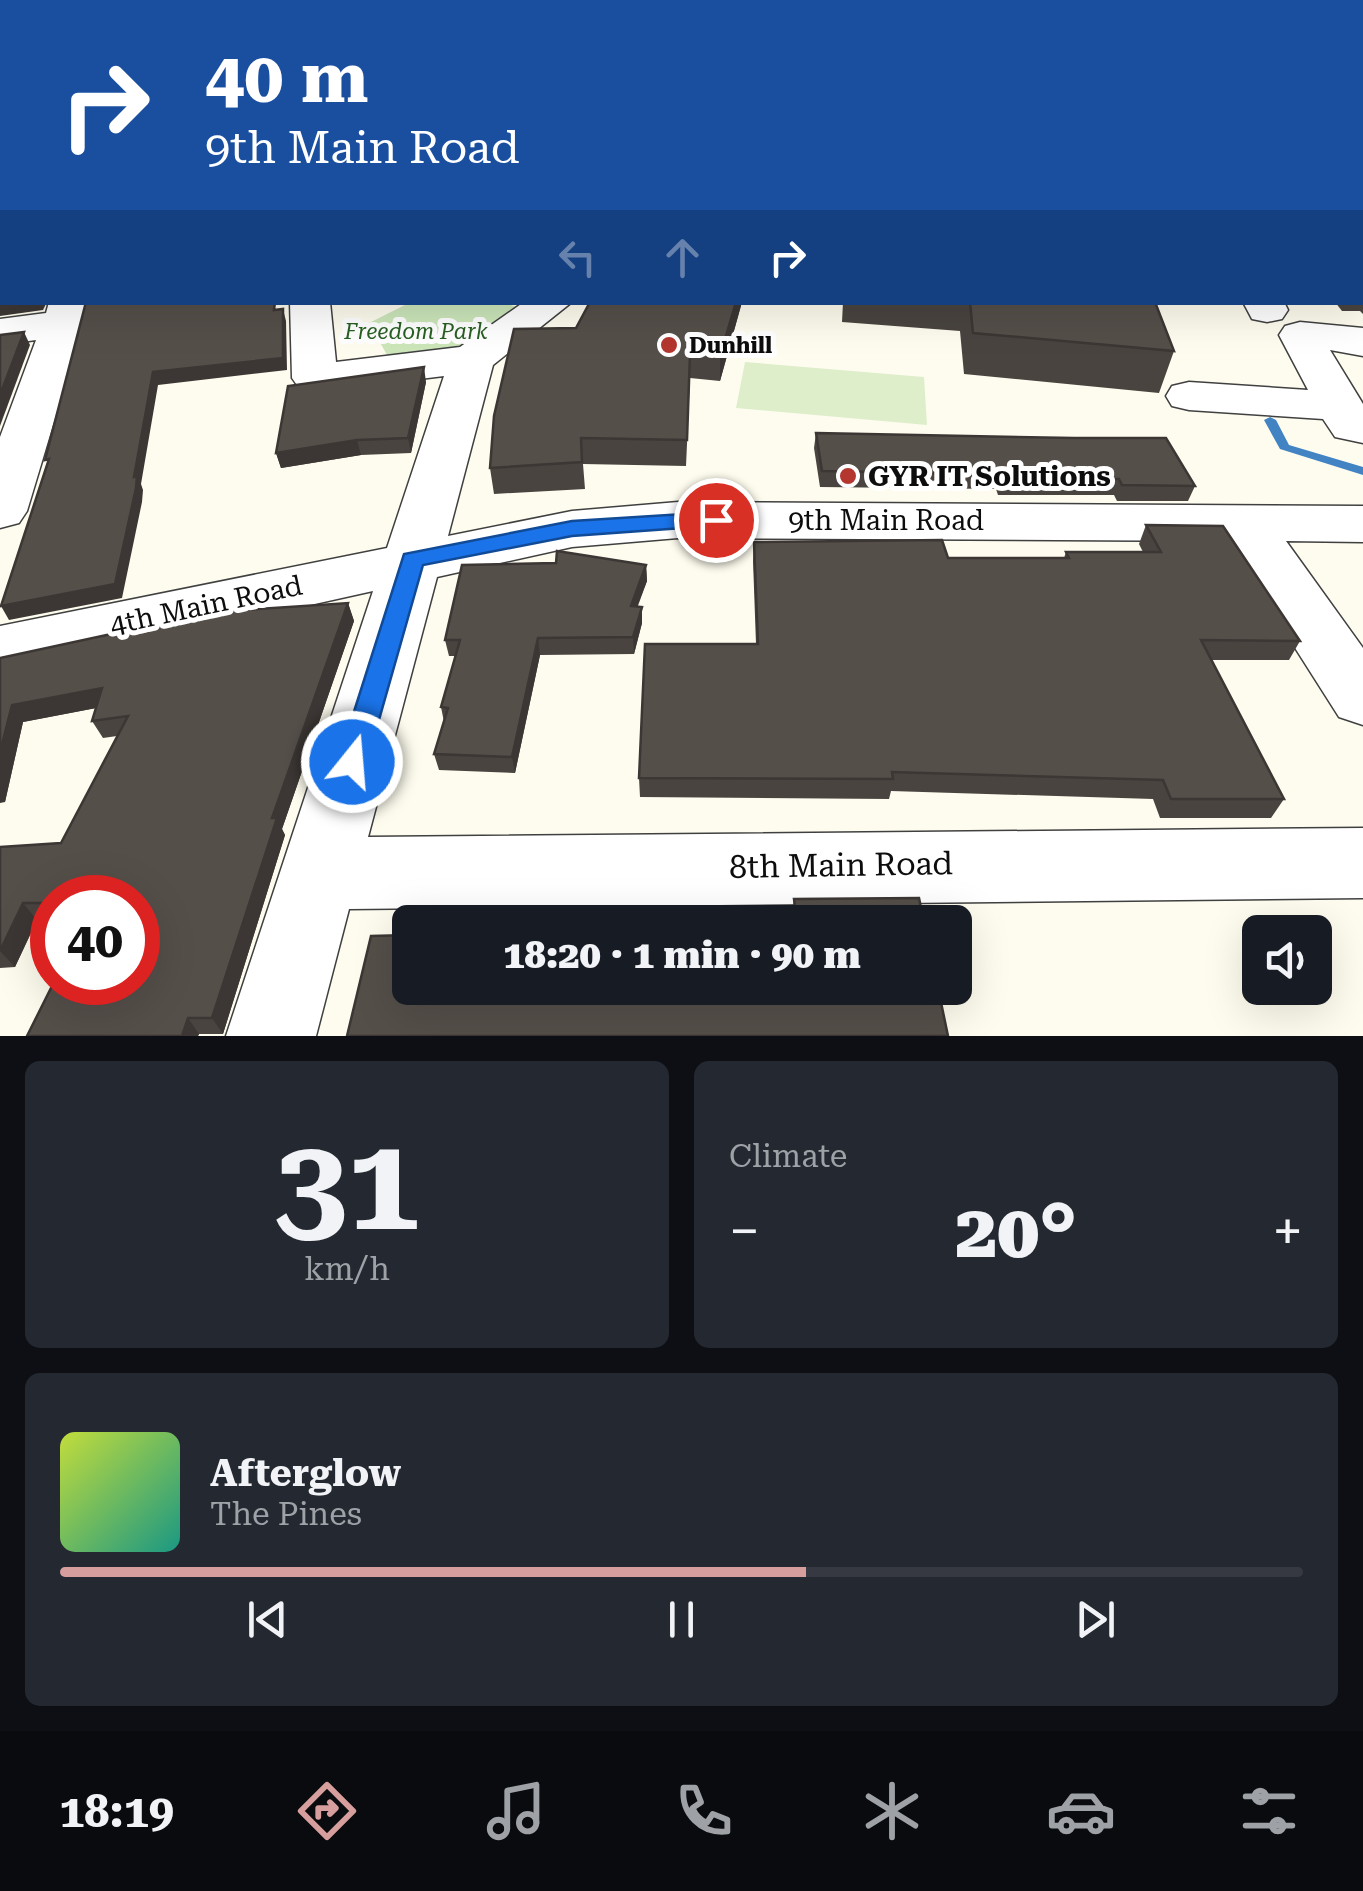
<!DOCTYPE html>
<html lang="en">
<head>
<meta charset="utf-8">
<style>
  :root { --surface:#171b24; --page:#242831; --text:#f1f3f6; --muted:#9ea1a6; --line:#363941; --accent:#d69e9c }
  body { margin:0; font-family:"Roboto Serif",serif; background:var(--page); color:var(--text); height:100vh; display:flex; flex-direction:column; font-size:38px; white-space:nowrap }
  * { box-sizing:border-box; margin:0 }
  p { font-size:32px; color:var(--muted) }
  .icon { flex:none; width:55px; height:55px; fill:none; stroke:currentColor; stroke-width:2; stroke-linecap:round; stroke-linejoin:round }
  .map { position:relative; height:1036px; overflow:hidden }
  .side { display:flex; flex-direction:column; gap:25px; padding:25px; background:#0d0f14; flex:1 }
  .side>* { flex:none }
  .banner { position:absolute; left:0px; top:0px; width:1365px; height:305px; box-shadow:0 10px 40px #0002; background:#1a4fa0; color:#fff; overflow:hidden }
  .controls { position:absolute; left:1242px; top:915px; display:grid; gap:20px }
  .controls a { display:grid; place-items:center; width:90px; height:90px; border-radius:15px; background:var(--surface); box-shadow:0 10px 40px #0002; font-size:50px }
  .speed { position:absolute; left:30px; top:875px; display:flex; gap:20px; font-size:50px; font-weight:700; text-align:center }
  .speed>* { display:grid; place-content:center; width:130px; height:130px; border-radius:50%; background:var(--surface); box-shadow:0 10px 40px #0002; line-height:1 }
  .speed .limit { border:15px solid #d22; background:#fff; color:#111 }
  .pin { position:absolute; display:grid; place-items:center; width:85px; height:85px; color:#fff; margin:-42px; border:5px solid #fff; border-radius:50%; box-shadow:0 2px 10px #0007 }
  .me { position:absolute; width:110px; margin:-55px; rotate:17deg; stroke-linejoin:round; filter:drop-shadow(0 0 8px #0008) }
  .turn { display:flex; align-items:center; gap:35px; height:210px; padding:0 40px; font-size:45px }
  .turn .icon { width:130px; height:130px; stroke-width:2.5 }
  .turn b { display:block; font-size:70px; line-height:85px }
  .lanes { display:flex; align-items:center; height:95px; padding:0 40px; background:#0003; justify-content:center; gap:50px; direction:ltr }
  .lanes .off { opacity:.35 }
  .big { font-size:75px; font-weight:800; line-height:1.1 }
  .side .tile { flex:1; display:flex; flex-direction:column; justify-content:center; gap:15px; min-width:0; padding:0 35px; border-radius:15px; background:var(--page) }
  .side .dial { align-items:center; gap:0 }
  .dial b { font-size:130px; line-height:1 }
  .song { display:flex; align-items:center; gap:30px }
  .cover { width:120px; height:120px; border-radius:15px; background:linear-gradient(135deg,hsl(70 70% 55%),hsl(170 70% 35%)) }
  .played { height:10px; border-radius:5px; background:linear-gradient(90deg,var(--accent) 60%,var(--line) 60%) }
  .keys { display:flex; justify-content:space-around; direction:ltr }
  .heat { display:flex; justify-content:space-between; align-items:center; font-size:55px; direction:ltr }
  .side .tiles { flex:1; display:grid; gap:25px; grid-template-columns:1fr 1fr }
  .tile:last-child { grid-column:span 2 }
  .trip { position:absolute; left:392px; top:905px; width:580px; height:100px; border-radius:15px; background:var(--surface); box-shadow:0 10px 40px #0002; font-weight:800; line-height:100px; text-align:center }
  .tab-bar { display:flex; height:160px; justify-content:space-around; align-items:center; background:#090b0e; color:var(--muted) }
  .tab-bar .icon { width:70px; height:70px }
  .tab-bar .active { color:var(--accent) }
  .tab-bar b { font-size:45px; color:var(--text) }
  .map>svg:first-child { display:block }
  .green { fill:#cce6ba }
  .pitch { fill:#deeecb }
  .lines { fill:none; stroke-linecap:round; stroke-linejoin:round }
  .stream { fill:#4283c4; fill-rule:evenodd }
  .minor-casing { stroke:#404040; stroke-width:3 }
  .major-casing { stroke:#1e1e1e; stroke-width:3 }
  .minor { fill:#fff; fill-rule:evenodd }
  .major { fill:#efdd6d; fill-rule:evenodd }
  .wall { fill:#494440 }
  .shaded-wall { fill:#3c3734 }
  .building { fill:#554f4a; stroke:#3c3734; stroke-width:2.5 }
  .route { fill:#1a73e8; stroke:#114b97; stroke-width:2.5 }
  .poi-dot { fill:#b4362e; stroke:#fff; stroke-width:4 }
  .labels { text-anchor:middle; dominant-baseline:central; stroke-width:10; stroke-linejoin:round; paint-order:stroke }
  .far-park-label { font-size:22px; font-style:italic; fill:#286022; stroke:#fff }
  .far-poi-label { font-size:22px; font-weight:bold; fill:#0d0d0d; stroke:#fff; text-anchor:start }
  .poi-label { font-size:28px; font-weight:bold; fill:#0d0d0d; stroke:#fff; text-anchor:start }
  .street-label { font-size:28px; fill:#0d0d0d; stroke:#fff }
  .near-street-label { font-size:32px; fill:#0d0d0d; stroke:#fff }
</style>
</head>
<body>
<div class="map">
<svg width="1363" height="1036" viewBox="0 0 1363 1036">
  <rect width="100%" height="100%" fill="#fefcee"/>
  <path class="green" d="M 409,303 L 506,303 L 523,310 L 465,355 L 391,362 L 369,323 Z"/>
  <path class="pitch" d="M 745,362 L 924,377 L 927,425 L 736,408 Z"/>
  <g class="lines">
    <path class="stream" d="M 1270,417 L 1276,420 L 1289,445 L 1363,467 L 1363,475 L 1280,449 L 1264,420 Z"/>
    <g class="minor-casing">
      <g id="minor">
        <path d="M 953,0 L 974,0 L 976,2 L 954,2 Z"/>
        <rect x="0" y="91" width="2" height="16"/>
        <path d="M 49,302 L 90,302 L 27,511 L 19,523 L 0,528 L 0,437 L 36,340 L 0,345 L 0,319 L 46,313 Z"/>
        <path d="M 290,302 L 330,302 L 336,362 L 460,347 L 524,302 L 572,302 L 493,365 L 448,536 L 572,511 L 678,502 L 1363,506 L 1363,542 L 1286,541 L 1363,648 L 1363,725 L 1339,717 L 1227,541 L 678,538 L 572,547 L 437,577 L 368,837 L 1363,828 L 1363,898 L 349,909 L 316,1036 L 226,1036 L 373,591 L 0,674 L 0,626 L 387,548 L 444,376 L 315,392 L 299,388 L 292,378 Z"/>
        <path d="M 1243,302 L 1284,302 L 1288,310 L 1282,319 L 1267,322 L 1252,319 Z"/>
        <path d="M 1300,322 L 1363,328 L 1363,356 L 1330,350 L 1363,404 L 1363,443 L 1335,437 L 1323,419 L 1189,410 L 1172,406 L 1166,396 L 1172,386 L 1189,382 L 1308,390 L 1279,335 L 1285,326 Z"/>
      </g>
    </g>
    <g class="major-casing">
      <rect id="major" x="0" y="77" width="2" height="16"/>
    </g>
    <use href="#minor" class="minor"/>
    <use href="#major" class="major"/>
  </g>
  <g class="wall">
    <path d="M 0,0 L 243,0 L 239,2 L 2,2 L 2,7 L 0,7 Z"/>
    <path d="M 368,0 L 417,0 L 415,2 L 369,2 Z"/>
    <path d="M 1028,0 L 1363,0 L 1363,314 L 1360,311 L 1342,311 L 1335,302 L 1362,302 L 1362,2 L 1028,2 Z"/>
    <path d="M 742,302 L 720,381 L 690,378 L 686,466 L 583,464 L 585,489 L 494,494 L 490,468 L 576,328 Z"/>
    <path d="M 843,302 L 1155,302 L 1174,351 L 1159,393 L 964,374 L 960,331 L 842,322 Z"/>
    <path d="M 426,382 L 411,453 L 361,455 L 281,468 L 276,453 Z"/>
    <path d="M 816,433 L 1195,486 L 1188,501 L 1117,501 L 1114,495 L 998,495 L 996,489 L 820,487 L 814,448 Z"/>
    <path d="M 1146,525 L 1300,641 L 1289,660 L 1211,660 L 1284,799 L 1271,818 L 1160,818 L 1153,799 L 891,791 L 889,799 L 640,797 L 639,778 L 756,644 L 753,561 L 754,542 L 948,558 L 1064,558 L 1066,552 L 1143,552 L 1139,544 Z"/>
    <path d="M 646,565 L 647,581 L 637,606 L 642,623 L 634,654 L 540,655 L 515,773 L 439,770 L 434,754 L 444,722 L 441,707 L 455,656 L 449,656 L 445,640 Z"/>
    <path d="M 348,603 L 354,621 L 282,829 L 285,835 L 223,1034 L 199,1034 L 198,1036 L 27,1036 L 138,898 L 52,898 L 52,920 L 37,920 L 15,967 L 0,968 L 0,847 L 61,843 L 117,736 L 103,738 L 92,721 L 96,708 L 23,722 L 5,802 L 0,658 Z"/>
    <path d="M 794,899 L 924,922 L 791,922 Z"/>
  </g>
  <g class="shaded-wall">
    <path d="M 221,0 L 243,0 L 239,2 L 218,2 Z"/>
    <path d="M 5,302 L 47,302 L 43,310 L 0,316 L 0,303 Z"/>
    <path d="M 736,302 L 742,302 L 720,381 L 720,356 Z"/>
    <path d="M 283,309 L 286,321 L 287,370 L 158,385 L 141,484 L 143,490 L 142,502 L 122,598 L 9,620 L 1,606 L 134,477 L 153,372 Z"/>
    <path d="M 24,332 L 30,345 L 0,426 L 0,395 Z"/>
    <path d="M 424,367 L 426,382 L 411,453 L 408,438 Z"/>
    <path d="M 357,440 L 361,455 L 281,468 L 276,453 Z"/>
    <path d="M 646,565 L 647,581 L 632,622 L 631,606 Z"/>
    <path d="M 348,603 L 354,621 L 282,829 L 285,835 L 223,1034 L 212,1018 L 272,818 Z"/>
    <path d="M 642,607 L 642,623 L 634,654 L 633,637 Z"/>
    <path d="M 538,638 L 540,655 L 515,773 L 512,757 Z"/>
    <path d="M 102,688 L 112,705 L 23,722 L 5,802 L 0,803 L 0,752 L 12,705 Z"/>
    <path d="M 23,903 L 37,920 L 15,967 L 0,951 Z"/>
    <path d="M 188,1018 L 199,1034 L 198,1036 L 182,1036 Z"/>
  </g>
  <g class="building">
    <path d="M 59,0 L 221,0 L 218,2 L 55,2 Z"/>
    <path d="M 480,0 L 956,0 L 957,2 L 479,2 Z"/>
    <path d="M 1038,0 L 1363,0 L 1363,2 L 1039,2 Z"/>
    <rect x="1362" y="19" width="1" height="264"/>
    <path d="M 1,163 L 2,163 L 2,302 L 5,302 L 0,303 Z"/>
    <path d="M 86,302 L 275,302 L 274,310 L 283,309 L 283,358 L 153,372 L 134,477 L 137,476 L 136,488 L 115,584 L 1,606 L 49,459 L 45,460 Z"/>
    <path d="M 590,302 L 736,302 L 720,356 L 690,353 L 687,440 L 581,438 L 582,462 L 490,468 L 494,416 L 514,329 L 576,328 Z"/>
    <path d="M 970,302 L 1155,302 L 1174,351 L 973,333 Z"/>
    <path d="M 24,332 L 0,395 L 0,335 Z"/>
    <path d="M 424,367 L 408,438 L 357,440 L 276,453 L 288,386 Z"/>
    <path d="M 816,433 L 1074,438 L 1166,438 L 1195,486 L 1122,485 L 1119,479 L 1002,479 L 1000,474 L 822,471 Z"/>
    <path d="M 1146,525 L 1223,526 L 1300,641 L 1201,640 L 1284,799 L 1171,799 L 1163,780 L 892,772 L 893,779 L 639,778 L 645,644 L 758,644 L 754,542 L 942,540 L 948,558 L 1069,558 L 1066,552 L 1161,552 Z"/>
    <path d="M 557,551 L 646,565 L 631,606 L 642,607 L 633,637 L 538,638 L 512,757 L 434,754 L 448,708 L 441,707 L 460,640 L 445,640 L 462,565 L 556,563 Z"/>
    <path d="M 348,603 L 272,818 L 277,818 L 212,1018 L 188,1018 L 182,1036 L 27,1036 L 54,982 L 138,982 L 138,898 L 52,898 L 52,903 L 23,903 L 0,951 L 0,847 L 61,843 L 128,716 L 92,721 L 102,688 L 12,705 L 0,752 L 0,658 L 213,612 Z"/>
    <path d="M 919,898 L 924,922 L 797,922 L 794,899 Z"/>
    <path d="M 410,935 L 410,988 L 938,988 L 948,1036 L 347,1036 L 371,936 Z"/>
  </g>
  <path class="route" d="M 716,512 L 727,520 L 724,525 L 572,536 L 423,565 L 367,762 L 363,771 L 352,774 L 342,771 L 338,762 L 404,554 L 572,521 Z"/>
  <g class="poi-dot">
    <circle cx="669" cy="345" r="10"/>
    <circle cx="848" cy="476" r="10"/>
  </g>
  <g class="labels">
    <g class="far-park-label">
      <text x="416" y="331">Freedom Park</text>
    </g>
    <g class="far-poi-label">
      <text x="689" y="345">Dunhill</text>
    </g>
    <g class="poi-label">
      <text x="868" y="476">GYR IT Solutions</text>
    </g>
    <g class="street-label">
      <text x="886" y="520">9th Main Road</text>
      <text transform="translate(206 605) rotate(-12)">4th Main Road</text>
    </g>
    <g class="near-street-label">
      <text transform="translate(841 865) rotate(-1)">8th Main Road</text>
    </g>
  </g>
</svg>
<div class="controls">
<a><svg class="icon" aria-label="sound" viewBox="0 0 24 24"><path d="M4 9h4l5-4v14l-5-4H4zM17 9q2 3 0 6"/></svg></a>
</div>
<div class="speed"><div class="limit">40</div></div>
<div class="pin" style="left:716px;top:520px;background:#d93025"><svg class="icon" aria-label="arrive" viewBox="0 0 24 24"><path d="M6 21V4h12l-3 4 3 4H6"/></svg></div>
<svg class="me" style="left:352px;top:762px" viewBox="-20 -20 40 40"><circle r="17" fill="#1a73e8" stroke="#fff" stroke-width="3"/><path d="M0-11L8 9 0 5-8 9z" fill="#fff"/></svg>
<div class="trip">18:20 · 1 min · 90 m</div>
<div class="banner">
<div class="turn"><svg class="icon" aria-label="right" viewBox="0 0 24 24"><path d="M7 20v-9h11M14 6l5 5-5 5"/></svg><div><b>40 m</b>9th Main Road</div></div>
<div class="lanes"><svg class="icon off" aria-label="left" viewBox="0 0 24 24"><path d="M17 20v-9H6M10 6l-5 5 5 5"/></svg><svg class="icon off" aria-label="ahead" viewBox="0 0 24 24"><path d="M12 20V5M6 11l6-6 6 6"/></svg><svg class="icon" aria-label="right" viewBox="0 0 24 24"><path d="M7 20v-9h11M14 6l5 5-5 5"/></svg></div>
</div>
</div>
<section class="side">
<div class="tiles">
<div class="tile dial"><b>31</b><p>km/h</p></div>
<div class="tile"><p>Climate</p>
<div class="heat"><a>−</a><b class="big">20°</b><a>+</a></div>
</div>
<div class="tile">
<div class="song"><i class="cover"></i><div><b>Afterglow</b><p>The Pines</p></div></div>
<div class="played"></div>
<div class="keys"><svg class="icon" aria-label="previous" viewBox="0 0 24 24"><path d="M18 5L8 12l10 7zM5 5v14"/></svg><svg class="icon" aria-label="pause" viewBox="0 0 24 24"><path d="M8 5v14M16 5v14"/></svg><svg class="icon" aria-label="next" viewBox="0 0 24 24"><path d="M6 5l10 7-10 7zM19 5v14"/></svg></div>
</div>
</div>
</section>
<nav class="tab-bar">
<b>18:19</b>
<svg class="icon active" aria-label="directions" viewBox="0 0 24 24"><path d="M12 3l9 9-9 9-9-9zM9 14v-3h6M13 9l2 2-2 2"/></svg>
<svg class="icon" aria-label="music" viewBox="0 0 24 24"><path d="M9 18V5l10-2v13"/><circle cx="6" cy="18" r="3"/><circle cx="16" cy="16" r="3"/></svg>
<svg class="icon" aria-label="phone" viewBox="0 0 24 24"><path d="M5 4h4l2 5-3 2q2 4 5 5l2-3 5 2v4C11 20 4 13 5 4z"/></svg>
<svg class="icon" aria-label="climate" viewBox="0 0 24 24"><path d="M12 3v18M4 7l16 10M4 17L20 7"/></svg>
<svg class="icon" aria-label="car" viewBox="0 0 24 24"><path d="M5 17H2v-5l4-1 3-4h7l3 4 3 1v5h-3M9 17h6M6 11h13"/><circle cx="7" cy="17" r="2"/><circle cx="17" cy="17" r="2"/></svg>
<svg class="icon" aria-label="filters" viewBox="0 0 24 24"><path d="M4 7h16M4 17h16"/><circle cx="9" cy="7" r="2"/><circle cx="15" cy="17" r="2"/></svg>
</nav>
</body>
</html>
